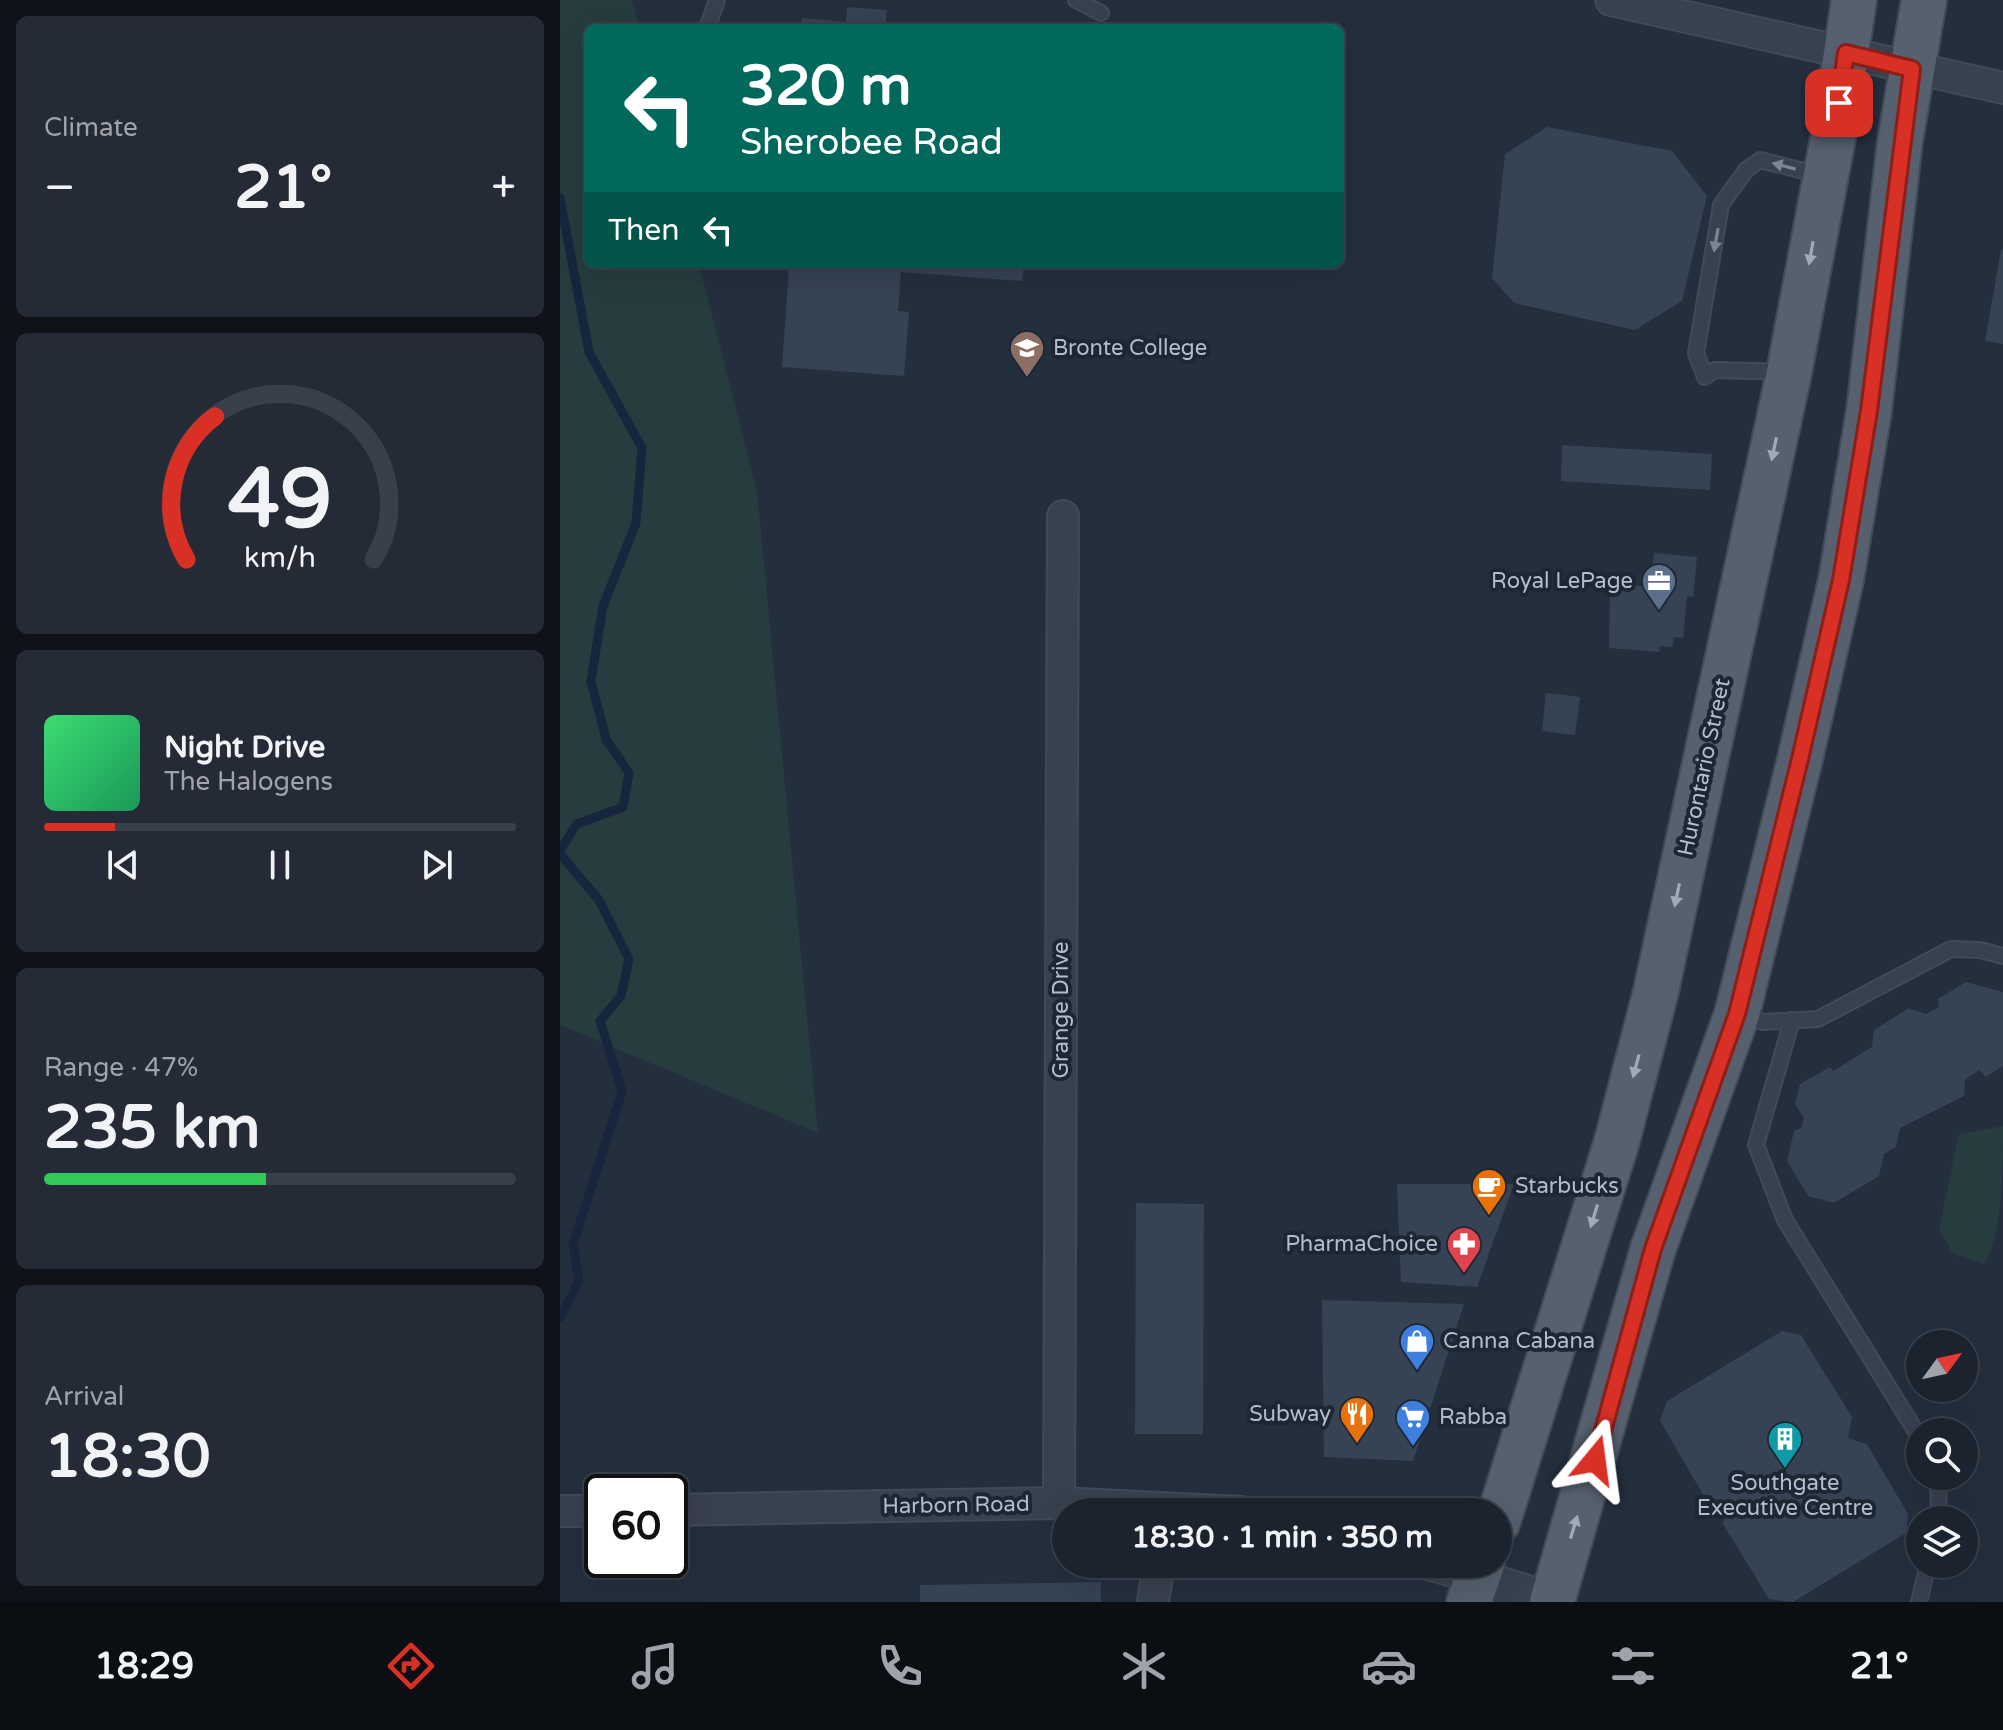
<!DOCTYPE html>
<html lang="en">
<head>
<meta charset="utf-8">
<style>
  :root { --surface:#1b232e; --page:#242b36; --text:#f1f3f6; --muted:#a0a4aa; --line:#39404a; --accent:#d93025 }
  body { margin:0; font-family:"Varela Round",sans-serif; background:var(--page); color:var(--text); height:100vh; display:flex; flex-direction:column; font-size:30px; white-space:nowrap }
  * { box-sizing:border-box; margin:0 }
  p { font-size:26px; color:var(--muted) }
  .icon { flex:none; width:44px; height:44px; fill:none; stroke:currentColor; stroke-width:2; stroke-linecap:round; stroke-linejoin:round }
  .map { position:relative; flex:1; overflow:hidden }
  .panel { display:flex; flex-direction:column; gap:16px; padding:16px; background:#0f1319; width:560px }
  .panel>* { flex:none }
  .guide { position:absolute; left:24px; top:24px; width:760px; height:244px; border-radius:12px; box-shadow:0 8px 32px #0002,0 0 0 2px var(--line); background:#00695c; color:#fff; overflow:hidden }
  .needle { width:52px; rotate:57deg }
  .tools { position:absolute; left:1346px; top:1330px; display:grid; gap:16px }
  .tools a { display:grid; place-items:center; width:72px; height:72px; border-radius:50%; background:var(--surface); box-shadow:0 8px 32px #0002,0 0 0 2px var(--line); font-size:40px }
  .speed { position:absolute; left:24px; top:1474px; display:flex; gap:16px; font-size:40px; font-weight:700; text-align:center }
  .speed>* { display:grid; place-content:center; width:104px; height:104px; border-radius:50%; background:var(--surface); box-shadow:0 8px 32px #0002,0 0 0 2px var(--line); line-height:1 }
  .speed .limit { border:4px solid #111; border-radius:12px; background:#fff; color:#111 }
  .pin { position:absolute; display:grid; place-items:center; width:68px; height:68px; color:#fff; margin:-34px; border-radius:16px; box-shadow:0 4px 12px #0006 }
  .me { position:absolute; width:88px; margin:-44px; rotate:16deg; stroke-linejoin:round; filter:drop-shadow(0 0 6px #0008) }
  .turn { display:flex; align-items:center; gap:28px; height:168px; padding:0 24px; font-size:36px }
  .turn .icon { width:104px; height:104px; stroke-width:2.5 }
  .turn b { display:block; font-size:56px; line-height:68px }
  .then { display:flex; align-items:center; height:76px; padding:0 24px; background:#0003; gap:16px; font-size:30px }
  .big { font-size:60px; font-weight:800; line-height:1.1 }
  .panel .widget { flex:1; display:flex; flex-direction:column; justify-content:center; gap:12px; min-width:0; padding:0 28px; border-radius:12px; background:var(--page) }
  .panel .dial { align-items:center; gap:0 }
  .dial svg { height:208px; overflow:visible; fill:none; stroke:var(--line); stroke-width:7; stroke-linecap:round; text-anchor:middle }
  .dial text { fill:var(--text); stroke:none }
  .song { display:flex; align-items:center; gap:24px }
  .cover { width:96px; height:96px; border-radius:12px; background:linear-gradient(135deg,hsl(140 70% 55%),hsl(150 70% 35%)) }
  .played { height:8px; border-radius:4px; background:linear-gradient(90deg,var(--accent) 15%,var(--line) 15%) }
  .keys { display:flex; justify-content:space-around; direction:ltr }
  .heat { display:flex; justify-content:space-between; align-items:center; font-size:44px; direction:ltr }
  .charge { height:12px; border-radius:6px; background:linear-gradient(90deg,#34c759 47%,var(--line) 0) }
  .trip { position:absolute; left:492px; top:1498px; width:460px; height:80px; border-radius:40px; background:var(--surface); box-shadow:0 8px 32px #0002,0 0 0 2px var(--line); font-weight:800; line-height:80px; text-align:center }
  .dock { display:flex; height:128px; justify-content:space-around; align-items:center; background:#0b0e12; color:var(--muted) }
  .dock .icon { width:56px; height:56px }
  .dock .active { color:var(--accent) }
  .dock b { font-size:36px; color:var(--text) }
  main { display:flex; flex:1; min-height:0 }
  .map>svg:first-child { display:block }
  .green { fill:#263c3f }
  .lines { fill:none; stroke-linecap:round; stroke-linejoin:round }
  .stream { stroke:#17263c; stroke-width:9 }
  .building { fill:#364354 }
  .service-casing { stroke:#414a57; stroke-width:18 }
  .minor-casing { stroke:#414a57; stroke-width:34 }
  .tertiary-casing { stroke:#414a57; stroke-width:40 }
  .primary-casing { stroke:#414a57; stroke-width:48 }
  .service { stroke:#38414e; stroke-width:14 }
  .minor { stroke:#38414e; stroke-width:30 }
  .tertiary { stroke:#38414e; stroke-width:36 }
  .primary { stroke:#56606e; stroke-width:44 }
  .oneway { fill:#7c8592 }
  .oneway2 { fill:#a1aab7 }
  .route-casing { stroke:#8d1f18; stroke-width:20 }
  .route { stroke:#d93025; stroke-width:14 }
  .labels { text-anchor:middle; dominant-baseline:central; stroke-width:8; stroke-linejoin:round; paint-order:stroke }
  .poi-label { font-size:22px; fill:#b4bcc9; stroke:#1d2633; text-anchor:start }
  .street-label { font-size:22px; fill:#b4bcc9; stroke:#1d2633 }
</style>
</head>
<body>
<main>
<section class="panel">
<div class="widget"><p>Climate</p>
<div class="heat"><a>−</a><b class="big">21°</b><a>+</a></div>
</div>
<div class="widget dial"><svg viewBox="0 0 100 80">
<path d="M14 69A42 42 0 1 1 86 69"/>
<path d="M14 69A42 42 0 0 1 25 14" stroke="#d93025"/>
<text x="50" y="56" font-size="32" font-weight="700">49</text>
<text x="50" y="72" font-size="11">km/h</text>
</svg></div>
<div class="widget">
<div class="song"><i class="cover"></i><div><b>Night Drive</b><p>The Halogens</p></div></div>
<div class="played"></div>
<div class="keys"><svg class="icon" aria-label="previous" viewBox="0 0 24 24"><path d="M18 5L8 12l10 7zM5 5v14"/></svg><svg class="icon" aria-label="pause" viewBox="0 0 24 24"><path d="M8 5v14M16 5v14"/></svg><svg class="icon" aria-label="next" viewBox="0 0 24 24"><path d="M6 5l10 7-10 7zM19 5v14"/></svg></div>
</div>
<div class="widget"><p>Range · 47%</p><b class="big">235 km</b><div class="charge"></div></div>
<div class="widget"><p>Arrival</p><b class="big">18:30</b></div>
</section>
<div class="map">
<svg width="1443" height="1602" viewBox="0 0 1443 1602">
  <rect width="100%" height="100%" fill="#242f3e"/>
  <g class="green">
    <path d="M 0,0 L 72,0 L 79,28 L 28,28 L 28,264 L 139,264 L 197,491 L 258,1133 L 0,1025 Z"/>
    <path d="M 1443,1126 C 1443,1163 1443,1238 1424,1264 L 1393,1254 L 1379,1229 L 1399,1134 Z"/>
  </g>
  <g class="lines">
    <g class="stream">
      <path d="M 0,198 L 29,352 L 82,448 L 76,523 L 43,606 L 31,681 L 46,739 L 69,773 L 63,807 L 17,824 L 0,850"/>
      <path d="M 0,854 L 39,900 L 69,959 L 61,996 L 40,1021 L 62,1091 L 13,1245 L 19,1281 L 0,1318"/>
    </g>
  </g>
  <g class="building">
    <path d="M 287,7 L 327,10 L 325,28 L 241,28 L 242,18 L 286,22 Z"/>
    <path d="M 987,127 L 1112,151 L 1147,196 L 1122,301 L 1075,330 L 954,303 L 932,278 L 945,154 Z"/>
    <path d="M 1441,250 L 1443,250 L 1443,344 L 1425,341 Z"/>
    <path d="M 255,264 L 464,264 L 462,281 L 341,272 L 338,311 L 349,312 L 344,376 L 222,367 L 229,267 L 255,269 Z"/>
    <path d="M 1002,445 L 1152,454 L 1150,490 L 1001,481 Z"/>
    <path d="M 1094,553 L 1137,557 L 1133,597 L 1127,596 L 1123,638 L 1114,637 L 1112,647 L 1100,646 L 1099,652 L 1049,648 L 1050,583 L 1090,587 Z"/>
    <path d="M 986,693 L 1020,697 L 1015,735 L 982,731 Z"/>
    <path d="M 1406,982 L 1443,992 L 1443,1066 L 1426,1077 L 1419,1070 L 1405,1080 L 1404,1096 L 1340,1128 L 1336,1147 L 1324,1154 L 1319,1176 L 1274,1203 L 1248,1196 L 1227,1161 L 1234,1131 L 1241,1128 L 1244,1118 L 1235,1104 L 1240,1084 L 1270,1067 L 1273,1071 L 1312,1047 L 1314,1030 L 1349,1008 L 1366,1014 L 1379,1007 L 1378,999 Z"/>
    <path d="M 837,1184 L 954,1184 L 917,1287 L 841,1282 Z"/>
    <path d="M 576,1203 L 644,1204 L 643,1434 L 575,1434 Z"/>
    <path d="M 762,1300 L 904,1304 L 853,1461 L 764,1457 Z"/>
    <path d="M 1222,1331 L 1241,1335 L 1292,1417 L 1288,1438 L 1307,1444 L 1348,1514 L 1346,1533 L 1233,1602 L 1209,1599 L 1163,1524 L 1169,1503 L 1144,1496 L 1100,1421 L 1107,1401 Z"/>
    <path d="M 541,1582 L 541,1602 L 360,1602 L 360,1585 Z"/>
  </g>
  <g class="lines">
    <g class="service-casing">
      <g id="service">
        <path d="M 516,0 L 541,13"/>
        <path d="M 147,28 L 157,0"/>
        <path d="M 1225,372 L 1155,370 L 1145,377 L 1136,353 L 1161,205 L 1186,170 L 1200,160 L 1259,175"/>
        <path d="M 1182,1015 L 1203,1022 L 1258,1019 L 1391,949 L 1420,950 L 1443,956"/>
        <path d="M 1232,1020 L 1196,1145 L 1225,1220 L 1360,1438"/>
        <path d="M 1378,1476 L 1379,1520"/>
        <path d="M 1359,1602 L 1368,1564"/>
      </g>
    </g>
    <g class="minor-casing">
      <g id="minor">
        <path d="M 1051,0 L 1443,88"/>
        <path d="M 499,1503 L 503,516"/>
        <path d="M 110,1510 L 499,1503 L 681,1512"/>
        <path d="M 0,1511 L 42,1511"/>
        <path d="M 868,1564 L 917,1578"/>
        <path d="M 593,1602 L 599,1564"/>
      </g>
    </g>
    <g class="tertiary-casing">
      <path id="tertiary" d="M 917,1578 L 992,1602"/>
    </g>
    <g class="primary-casing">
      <g id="primary">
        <path d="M 938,1521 L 1057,1141 L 1096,991 L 1229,373 L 1275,127 L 1294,0"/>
        <path d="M 909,1602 L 922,1564"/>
        <path d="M 992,1602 L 1093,1249 L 1177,1014 L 1240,759 L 1281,580 L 1309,411 L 1340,141 L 1364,0"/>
      </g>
    </g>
    <use href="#service" class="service"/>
    <use href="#minor" class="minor"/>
    <use href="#tertiary" class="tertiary"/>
    <use href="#primary" class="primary"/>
  </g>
  <defs><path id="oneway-solid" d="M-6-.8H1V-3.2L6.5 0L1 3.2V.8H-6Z" transform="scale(2)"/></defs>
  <g class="oneway">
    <use href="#oneway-solid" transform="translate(1224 166) rotate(-165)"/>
    <use href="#oneway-solid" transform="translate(1156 240) rotate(100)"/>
  </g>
  <g class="oneway2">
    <use href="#oneway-solid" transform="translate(1251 253) rotate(100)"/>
    <use href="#oneway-solid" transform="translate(1214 449) rotate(102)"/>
    <use href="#oneway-solid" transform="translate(1117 895) rotate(102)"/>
    <use href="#oneway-solid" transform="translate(1076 1066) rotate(105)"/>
    <use href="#oneway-solid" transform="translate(1034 1216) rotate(107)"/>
    <use href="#oneway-solid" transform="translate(1014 1527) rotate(-73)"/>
  </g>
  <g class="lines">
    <g class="route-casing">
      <path id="route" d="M 1035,1460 L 1093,1249 L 1177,1014 L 1240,759 L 1281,580 L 1309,411 L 1352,69 L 1286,53 L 1279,103"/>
    </g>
    <use href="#route" class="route"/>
  </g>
  <defs>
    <g id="school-pin" transform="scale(1.8)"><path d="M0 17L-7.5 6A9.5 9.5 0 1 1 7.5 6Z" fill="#8d6e63" stroke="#1d2633"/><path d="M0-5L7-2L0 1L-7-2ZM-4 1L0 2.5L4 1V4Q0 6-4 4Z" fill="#fff"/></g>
    <g id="office-pin" transform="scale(1.8)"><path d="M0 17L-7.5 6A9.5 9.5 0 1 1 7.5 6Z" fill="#5c6f8a" stroke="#1d2633"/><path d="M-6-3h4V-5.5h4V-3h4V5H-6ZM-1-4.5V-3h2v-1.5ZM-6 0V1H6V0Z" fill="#fff"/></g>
    <g id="cafe-pin" transform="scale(1.8)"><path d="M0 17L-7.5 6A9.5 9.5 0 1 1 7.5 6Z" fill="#e8710a" stroke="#1d2633"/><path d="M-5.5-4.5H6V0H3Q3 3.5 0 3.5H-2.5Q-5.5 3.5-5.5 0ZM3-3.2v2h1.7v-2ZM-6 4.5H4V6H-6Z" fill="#fff"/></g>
    <g id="pharmacy-pin" transform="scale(1.8)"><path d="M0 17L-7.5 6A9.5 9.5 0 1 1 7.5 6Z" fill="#e0444e" stroke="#1d2633"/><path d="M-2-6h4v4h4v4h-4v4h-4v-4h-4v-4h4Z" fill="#fff"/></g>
    <g id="shop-pin" transform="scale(1.8)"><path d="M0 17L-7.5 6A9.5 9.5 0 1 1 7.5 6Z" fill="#3f7fe0" stroke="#1d2633"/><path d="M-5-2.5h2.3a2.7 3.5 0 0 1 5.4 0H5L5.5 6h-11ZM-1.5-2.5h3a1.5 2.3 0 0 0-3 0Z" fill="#fff"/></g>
    <g id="restaurant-pin" transform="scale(1.8)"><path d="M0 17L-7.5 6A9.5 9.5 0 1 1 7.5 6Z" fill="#e8710a" stroke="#1d2633"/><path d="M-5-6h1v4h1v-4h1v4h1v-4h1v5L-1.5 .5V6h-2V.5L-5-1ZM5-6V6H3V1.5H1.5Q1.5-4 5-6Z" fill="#fff"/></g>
    <g id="supermarket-pin" transform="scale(1.8)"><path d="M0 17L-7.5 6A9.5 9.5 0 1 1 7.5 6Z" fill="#3f7fe0" stroke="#1d2633"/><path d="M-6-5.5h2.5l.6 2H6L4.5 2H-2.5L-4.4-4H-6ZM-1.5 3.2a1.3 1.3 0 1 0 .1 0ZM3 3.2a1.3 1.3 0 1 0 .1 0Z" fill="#fff"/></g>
    <g id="building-pin" transform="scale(1.8)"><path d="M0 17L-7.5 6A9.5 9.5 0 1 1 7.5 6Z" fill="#0f9aa8" stroke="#1d2633"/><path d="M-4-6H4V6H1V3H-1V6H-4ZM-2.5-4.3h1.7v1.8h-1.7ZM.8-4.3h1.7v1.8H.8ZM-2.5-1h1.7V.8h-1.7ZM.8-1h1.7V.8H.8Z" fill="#fff"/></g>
  </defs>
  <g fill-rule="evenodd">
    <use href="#school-pin" x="467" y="348"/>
    <use href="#office-pin" x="1099" y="581"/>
    <use href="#cafe-pin" x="929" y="1186"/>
    <use href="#pharmacy-pin" x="904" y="1244"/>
    <use href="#shop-pin" x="857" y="1341"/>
    <use href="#restaurant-pin" x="797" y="1414"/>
    <use href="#supermarket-pin" x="853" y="1417"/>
    <use href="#building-pin" x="1225" y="1439"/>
  </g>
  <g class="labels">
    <g class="poi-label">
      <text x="493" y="348">Bronte College</text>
      <text x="1073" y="581" text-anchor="end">Royal LePage</text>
      <text x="955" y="1186">Starbucks</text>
      <text x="878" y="1244" text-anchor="end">PharmaChoice</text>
      <text x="883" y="1341">Canna Cabana</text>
      <text x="771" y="1414" text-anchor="end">Subway</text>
      <text x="879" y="1417">Rabba</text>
      <text x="1225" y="1483" text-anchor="middle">Southgate<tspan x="1225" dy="25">Executive Centre</tspan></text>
    </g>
    <g class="street-label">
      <text transform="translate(1144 767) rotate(-78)">Hurontario Street</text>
      <text transform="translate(501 1010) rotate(-90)">Grange Drive</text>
      <text transform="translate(396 1505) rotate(-1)">Harborn Road</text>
    </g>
  </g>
</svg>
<div class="tools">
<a><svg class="needle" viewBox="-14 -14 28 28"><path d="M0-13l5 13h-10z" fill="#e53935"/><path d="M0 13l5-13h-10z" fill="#a0a4aa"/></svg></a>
<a><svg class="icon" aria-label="search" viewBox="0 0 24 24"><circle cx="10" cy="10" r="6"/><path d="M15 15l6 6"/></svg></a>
<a><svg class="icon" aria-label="layers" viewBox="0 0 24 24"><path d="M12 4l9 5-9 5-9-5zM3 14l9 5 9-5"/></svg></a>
</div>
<div class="speed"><div class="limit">60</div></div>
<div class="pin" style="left:1279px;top:103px;background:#d93025"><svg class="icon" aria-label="arrive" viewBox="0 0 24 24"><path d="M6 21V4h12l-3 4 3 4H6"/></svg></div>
<svg class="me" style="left:1035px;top:1460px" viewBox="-20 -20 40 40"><path d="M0-17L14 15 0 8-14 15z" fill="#d93025" stroke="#fff" stroke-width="4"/></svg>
<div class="trip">18:30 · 1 min · 350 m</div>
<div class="guide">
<div class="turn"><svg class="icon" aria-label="left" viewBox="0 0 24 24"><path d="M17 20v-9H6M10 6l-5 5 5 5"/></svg><div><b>320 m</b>Sherobee Road</div></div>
<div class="then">Then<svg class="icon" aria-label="left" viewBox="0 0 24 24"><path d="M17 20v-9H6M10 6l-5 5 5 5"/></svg></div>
</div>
</div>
</main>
<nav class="dock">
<b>18:29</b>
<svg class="icon active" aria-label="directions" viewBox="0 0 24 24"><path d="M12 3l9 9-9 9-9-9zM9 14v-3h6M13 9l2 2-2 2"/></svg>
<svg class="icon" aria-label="music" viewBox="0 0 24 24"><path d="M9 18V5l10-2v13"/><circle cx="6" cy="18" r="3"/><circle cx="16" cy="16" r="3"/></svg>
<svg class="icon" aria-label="phone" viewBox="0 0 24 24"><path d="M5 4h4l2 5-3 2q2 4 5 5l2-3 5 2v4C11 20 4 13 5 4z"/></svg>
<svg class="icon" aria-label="climate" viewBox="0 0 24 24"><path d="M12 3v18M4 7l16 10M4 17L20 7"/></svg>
<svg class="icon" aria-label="car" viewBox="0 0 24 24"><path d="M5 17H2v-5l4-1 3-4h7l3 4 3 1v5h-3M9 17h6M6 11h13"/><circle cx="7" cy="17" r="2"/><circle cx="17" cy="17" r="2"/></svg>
<svg class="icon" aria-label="filters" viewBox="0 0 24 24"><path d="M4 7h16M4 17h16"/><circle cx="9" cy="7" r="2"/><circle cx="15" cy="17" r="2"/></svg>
<b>21°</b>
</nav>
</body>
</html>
